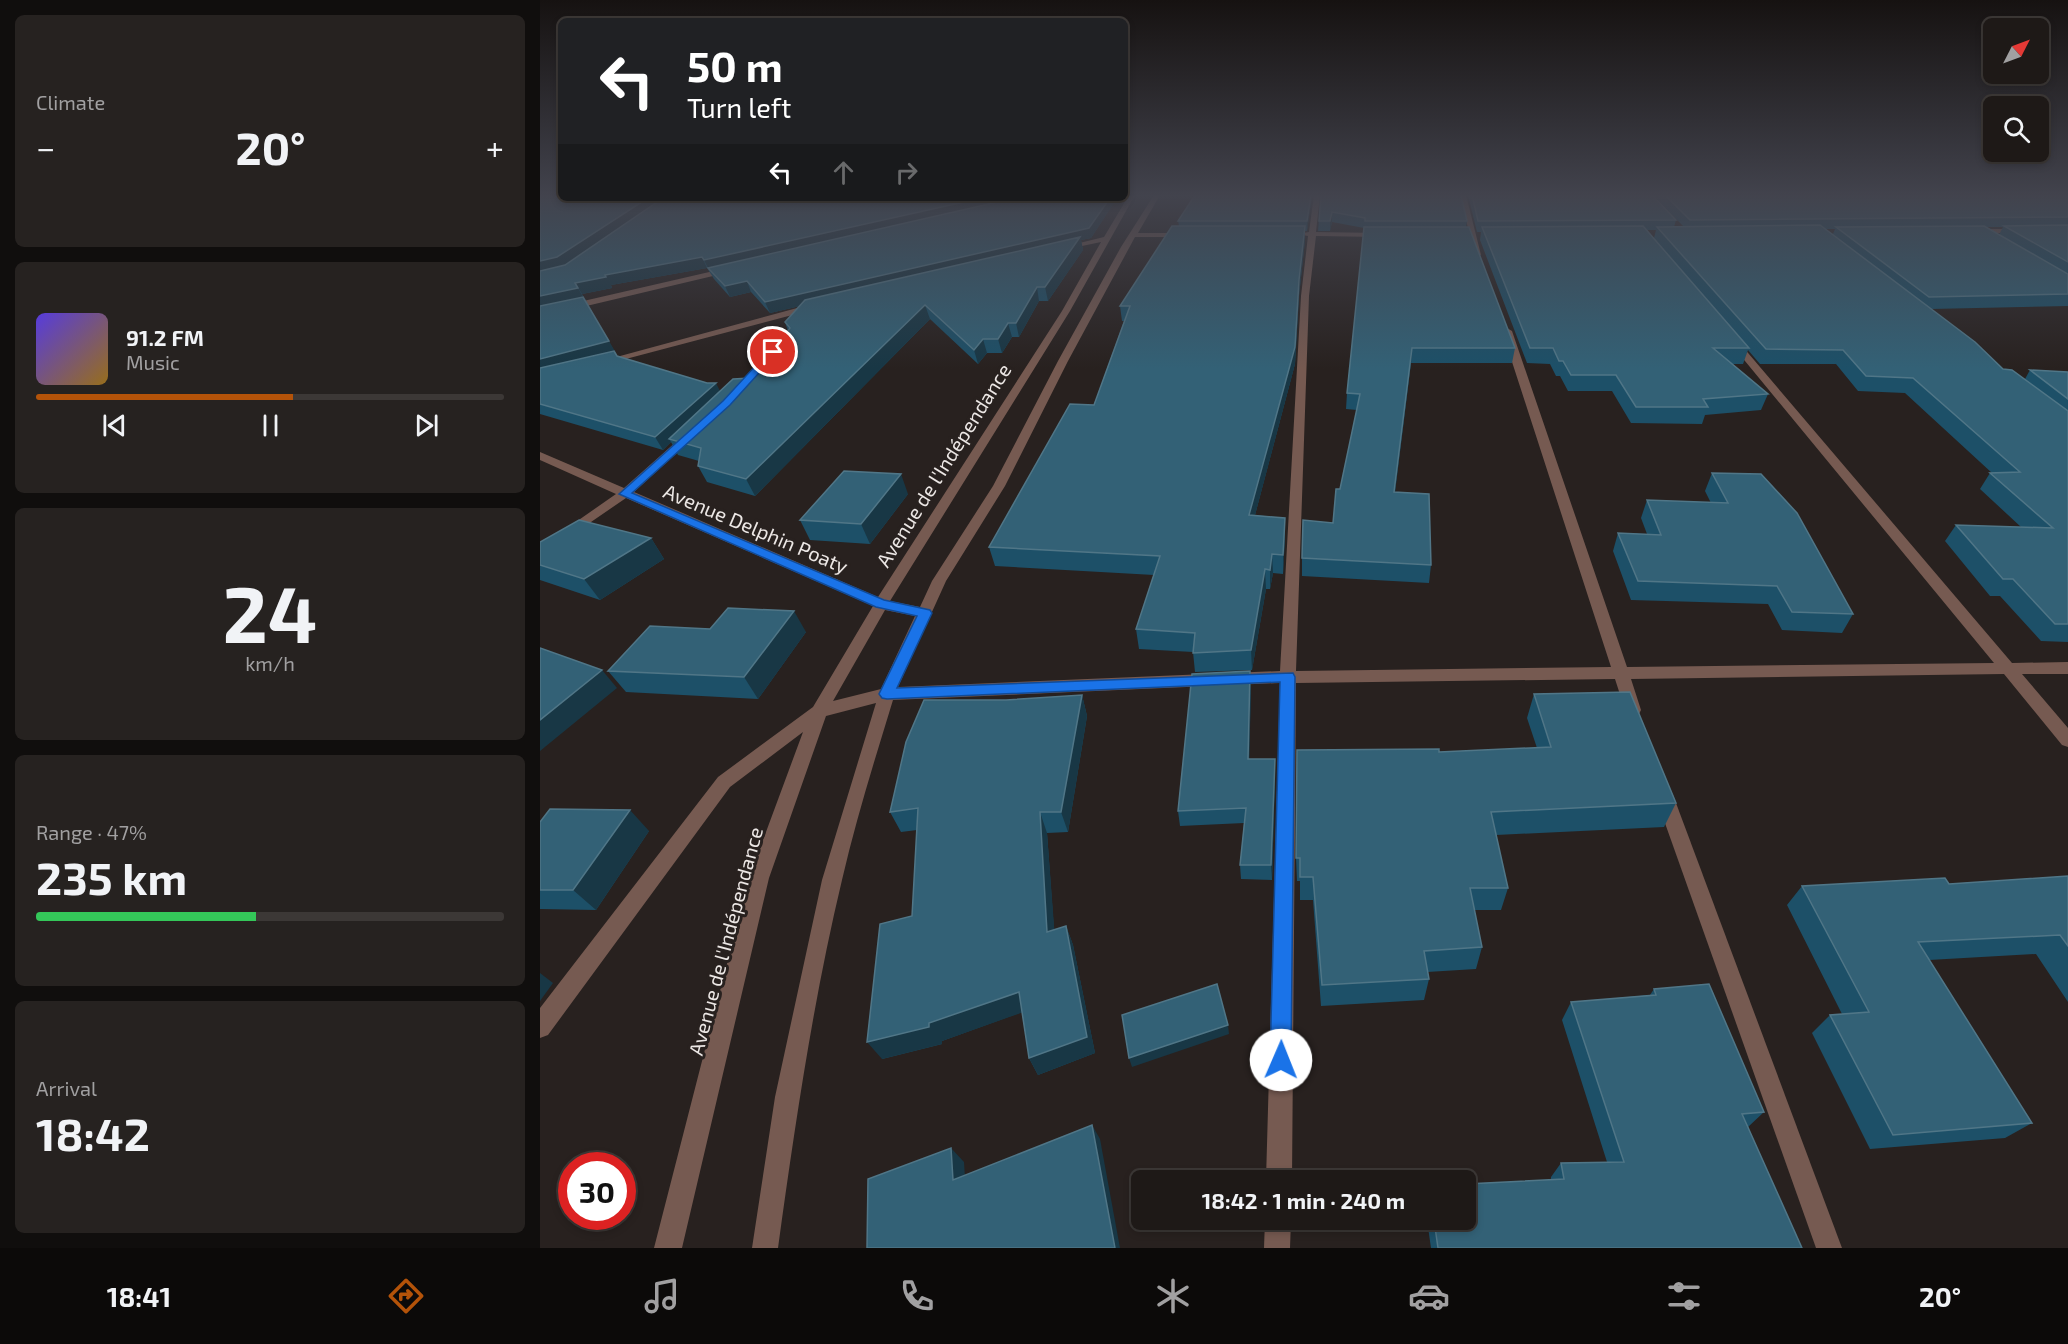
<!DOCTYPE html>
<html lang="en">
<head>
<meta charset="utf-8">
<style>
  :root { --surface:#1e1917; --page:#262220; --text:#f1f3f6; --muted:#a1a0a1; --line:#3c3836; --accent:#b45309 }
  body { margin:0; font-family:"Exo 2",sans-serif; background:var(--page); color:var(--text); height:100vh; display:flex; flex-direction:column; font-size:22px; white-space:nowrap }
  * { box-sizing:border-box; margin:0 }
  p { font-size:20px; color:var(--muted) }
  .icon { flex:none; width:33px; height:33px; fill:none; stroke:currentColor; stroke-width:2; stroke-linecap:round; stroke-linejoin:round }
  .map { position:relative; flex:1; overflow:hidden }
  .details { display:flex; flex-direction:column; gap:15px; padding:15px; background:#100e0d; width:540px }
  .details>* { flex:none }
  .top-card { position:absolute; left:18px; top:18px; width:570px; height:183px; border-radius:9px; box-shadow:0 3px 9px #0003,0 0 0 2px var(--line); background:#202124; color:#fff; overflow:hidden }
  .needle { width:39px; rotate:48deg }
  .buttons { position:absolute; left:1443px; top:18px; display:grid; gap:12px }
  .buttons a { display:grid; place-items:center; width:66px; height:66px; border-radius:9px; background:var(--surface); box-shadow:0 3px 9px #0003,0 0 0 2px var(--line); font-size:30px }
  .speed { position:absolute; left:18px; top:1152px; display:flex; gap:12px; font-size:30px; font-weight:700; text-align:center }
  .speed>* { display:grid; place-content:center; width:78px; height:78px; border-radius:50%; background:var(--surface); box-shadow:0 3px 9px #0003,0 0 0 2px var(--line); line-height:1 }
  .speed .limit { border:9px solid #d22; background:#fff; color:#111 }
  .pin { position:absolute; display:grid; place-items:center; width:51px; height:51px; color:#fff; margin:-26px; border:3px solid #fff; border-radius:50%; box-shadow:0 2px 6px #0007 }
  .me { position:absolute; width:66px; margin:-33px; rotate:1deg; stroke-linejoin:round; filter:drop-shadow(0 0 4px #0008) }
  .turn { display:flex; align-items:center; gap:21px; height:126px; padding:0 30px; font-size:27px }
  .turn .icon { width:78px; height:78px; stroke-width:2.5 }
  .turn b { display:block; font-size:42px; line-height:51px }
  .lanes { display:flex; align-items:center; height:57px; padding:0 30px; background:#0003; justify-content:center; gap:30px; direction:ltr }
  .lanes .off { opacity:.35 }
  .big { font-size:45px; font-weight:700; line-height:1.1 }
  .details .card { flex:1; display:flex; flex-direction:column; justify-content:center; gap:9px; min-width:0; padding:0 21px; border-radius:9px; background:var(--page) }
  .details .dial { align-items:center; gap:0 }
  .dial b { font-size:78px; line-height:1 }
  .song { display:flex; align-items:center; gap:18px }
  .cover { width:72px; height:72px; border-radius:9px; background:linear-gradient(135deg,hsl(250 70% 55%),hsl(40 70% 35%)) }
  .played { height:6px; border-radius:3px; background:linear-gradient(90deg,var(--accent) 55%,var(--line) 55%) }
  .keys { display:flex; justify-content:space-around; direction:ltr }
  .heat { display:flex; justify-content:space-between; align-items:center; font-size:33px; direction:ltr }
  .charge { height:9px; border-radius:4px; background:linear-gradient(90deg,#34c759 47%,var(--line) 0) }
  .trip { position:absolute; left:591px; top:1170px; width:345px; height:60px; border-radius:9px; background:var(--surface); box-shadow:0 3px 9px #0003,0 0 0 2px var(--line); font-weight:700; line-height:60px; text-align:center }
  .menu { display:flex; height:96px; justify-content:space-around; align-items:center; background:#0c0a09; color:var(--muted) }
  .menu .icon { width:42px; height:42px }
  .menu .on { color:var(--accent) }
  .menu b { font-size:27px; color:var(--text) }
  main { display:flex; flex:1; min-height:0 }
  .map>svg:first-child { display:block }
  .lines { fill:none; stroke-linecap:round; stroke-linejoin:round }
  .minor { fill:#765a51; fill-rule:evenodd }
  .wall { fill:#1d5068; fill-rule:evenodd }
  .shaded-wall { fill:#183745 }
  .building { fill:#336176; stroke:#507687; stroke-width:1.5 }
  .route { fill:#1a73e8; stroke:#114b97; stroke-width:1.5 }
  .labels { text-anchor:middle; dominant-baseline:central; stroke-width:6; stroke-linejoin:round; paint-order:stroke }
  .street-label { font-size:20px; fill:#ece7e5; stroke:#28211f }
</style>
</head>
<body>
<main>
<section class="details">
<div class="card"><p>Climate</p>
<div class="heat"><a>−</a><b class="big">20°</b><a>+</a></div>
</div>
<div class="card">
<div class="song"><i class="cover"></i><div><b>91.2 FM</b><p>Music</p></div></div>
<div class="played"></div>
<div class="keys"><svg class="icon" aria-label="previous" viewBox="0 0 24 24"><path d="M18 5L8 12l10 7zM5 5v14"/></svg><svg class="icon" aria-label="pause" viewBox="0 0 24 24"><path d="M8 5v14M16 5v14"/></svg><svg class="icon" aria-label="next" viewBox="0 0 24 24"><path d="M6 5l10 7-10 7zM19 5v14"/></svg></div>
</div>
<div class="card dial"><b>24</b><p>km/h</p></div>
<div class="card"><p>Range · 47%</p><b class="big">235 km</b><div class="charge"></div></div>
<div class="card"><p>Arrival</p><b class="big">18:42</b></div>
</section>
<div class="map">
<svg width="1528" height="1248" viewBox="0 0 1528 1248">
  <rect width="100%" height="100%" fill="#28211f"/>
  <g class="lines">
    <g class="minor">
      <path d="M 589,195 L 595,195 L 530,311 L 350,601 L 380,607 L 392,581 L 453,486 L 518,361 L 581,247 L 614,195 L 620,195 L 598,233 L 647,233 L 651,235 L 647,237 L 595,237 L 528,361 L 465,486 L 406,581 L 358,687 L 740,671 L 761,296 L 768,236 L 757,234 L 769,232 L 774,195 L 780,195 L 776,232 L 842,233 L 846,235 L 842,237 L 776,236 L 769,296 L 756,671 L 1071,667 L 962,331 L 967,328 L 972,331 L 1087,667 L 1454,663 L 1191,344 L 1189,342 L 1194,339 L 1197,340 L 1472,663 L 1528,662 L 1528,674 L 1482,674 L 1528,728 L 1528,747 L 1522,745 L 1464,674 L 1091,679 L 1101,710 L 1099,714 L 1093,716 L 1087,714 L 1085,710 L 1075,679 L 756,683 L 752,1180 L 726,1180 L 740,683 L 353,700 C 335,759 316,819 302,880 C 273,1001 255,1125 238,1248 L 212,1248 L 235,1097 L 282,880 L 336,703 L 286,716 L 229,878 L 142,1248 L 114,1248 L 209,878 L 263,732 L 190,787 L 8,1035 L 0,1038 L 0,1008 L 178,777 L 273,707 L 333,606 L 86,498 L 0,557 L 0,547 L 76,494 L 0,460 L 0,452 L 84,488 L 146,433 L 154,433 L 154,437 L 94,492 L 338,597 L 522,311 L 561,242 L 523,250 L 519,248 L 564,237 ZM 345,610 L 375,616 L 341,689 L 293,701 Z"/>
      <path d="M 920,195 L 926,195 L 941,255 L 934,253 Z"/>
      <path d="M 1433,229 L 1481,229 L 1485,231 L 1481,233 L 1430,233 Z"/>
      <path d="M 191,267 L 194,267 L 194,271 L 0,317 L 0,311 Z"/>
      <path d="M 272,304 L 276,307 L 275,309 L 63,365 L 58,362 Z"/>
      <path d="M 230,351 L 238,353 L 200,394 L 192,394 L 192,390 Z"/>
      <path d="M 1124,787 L 1130,790 L 1133,795 L 1302,1248 L 1276,1248 L 1115,795 L 1118,790 Z"/>
      <path d="M 725,1220 L 751,1220 L 750,1248 L 724,1248 Z"/>
    </g>
  </g>
  <g class="wall">
    <path d="M 0,195 L 21,198 L 577,198 L 551,238 L 541,240 L 543,250 L 508,301 L 499,301 L 479,337 L 472,337 L 462,353 L 447,353 L 438,364 L 390,319 L 215,496 L 167,482 L 158,466 L 159,461 L 138,455 L 131,442 L 123,450 L 0,414 ZM 167,268 L 174,279 L 190,297 L 211,292 L 230,313 L 260,306 L 245,322 L 248,331 L 211,378 L 180,391 L 77,356 L 42,294 L 72,288 L 71,285 Z"/>
    <path d="M 772,195 L 767,231 L 765,231 L 765,240 L 759,296 L 755,364 L 715,515 L 745,518 L 745,536 L 743,574 L 733,573 L 730,589 L 726,589 L 712,670 L 655,672 L 653,652 L 599,649 L 596,629 L 614,575 L 455,566 L 449,547 L 554,405 L 584,321 L 582,321 L 580,306 L 639,226 L 638,221 Z"/>
    <path d="M 780,195 L 921,195 L 927,221 L 926,227 L 975,348 L 972,363 L 871,363 L 855,492 L 891,565 L 889,583 L 762,576 L 762,558 L 793,523 L 817,410 L 806,409 L 807,393 L 824,228 L 792,222 L 790,231 L 778,231 L 781,195 Z"/>
    <path d="M 928,195 L 1112,195 L 1136,220 L 1134,227 L 1144,227 L 1113,195 L 1528,195 L 1528,306 L 1391,309 L 1463,369 L 1485,379 L 1490,370 L 1528,372 L 1528,642 L 1501,641 L 1460,596 L 1450,596 L 1405,541 L 1416,525 L 1481,527 L 1440,489 L 1450,473 L 1452,473 L 1365,393 L 1318,391 L 1296,364 L 1220,364 L 1208,350 L 1203,364 L 1192,364 L 1228,394 L 1221,410 L 1165,415 L 1162,424 L 1091,423 L 1072,391 L 1028,391 L 1020,376 L 1016,376 L 1010,364 L 987,363 L 940,240 L 941,232 L 937,232 ZM 1446,227 L 1463,227 L 1459,235 ZM 1285,229 L 1295,229 L 1293,234 ZM 1107,230 L 1116,230 L 1114,238 Z"/>
    <path d="M 1172,473 L 1313,614 L 1302,633 L 1242,630 L 1228,604 L 1091,600 L 1073,551 L 1078,533 L 1107,534 L 1101,518 L 1107,500 L 1171,503 L 1165,491 Z"/>
    <path d="M 368,494 L 330,544 L 270,540 L 260,520 Z"/>
    <path d="M 111,538 L 124,559 L 60,600 L 0,580 L 0,542 Z"/>
    <path d="M 170,629 L 266,632 L 218,699 L 86,692 L 68,671 Z"/>
    <path d="M 710,671 L 711,687 L 709,759 L 735,759 L 735,774 L 732,880 L 701,879 L 700,865 L 704,823 L 640,826 L 638,811 Z"/>
    <path d="M 994,694 L 1136,803 L 1124,827 L 956,835 L 968,888 L 961,910 L 934,910 L 942,947 L 936,969 L 887,972 L 889,979 L 884,1000 L 781,1006 L 773,900 L 760,900 L 760,881 L 757,881 L 756,858 L 899,752 L 997,748 L 987,718 Z"/>
    <path d="M 542,695 L 547,716 L 528,832 L 507,833 L 514,930 L 526,926 L 533,945 L 555,1053 L 498,1075 L 489,1058 L 482,1012 L 402,1041 L 402,1044 L 342,1059 L 372,916 L 377,830 L 361,832 L 350,812 L 466,700 Z"/>
    <path d="M 0,822 L 109,831 L 56,910 L 0,909 Z"/>
    <path d="M 1528,876 L 1528,1002 L 1496,954 L 1389,960 L 1492,1123 L 1465,1138 L 1330,1149 L 1272,1033 L 1290,1015 L 1302,1014 L 1247,905 L 1262,886 L 1409,884 Z"/>
    <path d="M 1114,989 L 1224,1112 L 1208,1127 L 1262,1248 L 891,1248 L 887,1220 L 926,1220 L 1011,1180 L 1011,1177 L 1021,1163 L 1067,1162 L 1022,1020 L 1031,1002 L 1110,995 Z"/>
  </g>
  <g class="shaded-wall">
    <path d="M 771,195 L 772,195 L 767,231 L 767,221 Z"/>
    <path d="M 108,198 L 126,198 L 23,268 L 0,273 L 0,261 Z"/>
    <path d="M 442,198 L 485,198 L 168,268 L 169,270 L 164,260 Z"/>
    <path d="M 570,198 L 577,198 L 551,238 L 541,240 L 543,250 L 508,301 L 505,287 L 538,241 L 230,313 L 225,302 Z"/>
    <path d="M 792,212 L 792,222 L 790,231 L 790,221 Z"/>
    <path d="M 765,226 L 765,240 L 759,296 L 755,364 L 710,534 L 709,515 Z"/>
    <path d="M 162,257 L 167,268 L 71,285 L 72,288 L 42,294 L 35,283 L 65,275 Z"/>
    <path d="M 207,281 L 211,292 L 190,297 L 185,286 Z"/>
    <path d="M 497,287 L 499,301 L 479,337 L 476,323 Z"/>
    <path d="M 38,288 L 76,353 L 0,373 L 0,296 Z"/>
    <path d="M 385,305 L 390,319 L 215,496 L 206,479 Z"/>
    <path d="M 468,323 L 472,337 L 462,353 L 458,339 Z"/>
    <path d="M 443,339 L 447,353 L 438,364 L 434,350 Z"/>
    <path d="M 872,348 L 871,363 L 853,509 L 854,492 Z"/>
    <path d="M 176,383 L 182,395 L 129,439 L 131,442 L 123,450 L 115,437 Z"/>
    <path d="M 361,474 L 368,494 L 330,544 L 321,524 Z"/>
    <path d="M 745,518 L 745,536 L 743,574 L 743,555 Z"/>
    <path d="M 111,538 L 124,559 L 60,600 L 44,579 Z"/>
    <path d="M 732,554 L 733,573 L 730,589 L 730,570 Z"/>
    <path d="M 725,569 L 726,589 L 712,670 L 711,650 Z"/>
    <path d="M 254,611 L 266,632 L 218,699 L 204,677 Z"/>
    <path d="M 62,670 L 77,688 L 0,751 L 0,720 Z"/>
    <path d="M 710,671 L 711,687 L 709,774 L 708,759 Z"/>
    <path d="M 542,695 L 547,716 L 528,832 L 521,812 Z"/>
    <path d="M 735,759 L 735,774 L 732,880 L 731,865 Z"/>
    <path d="M 90,810 L 109,831 L 56,910 L 33,890 Z"/>
    <path d="M 500,812 L 507,833 L 516,951 L 507,932 Z"/>
    <path d="M 526,926 L 533,945 L 555,1053 L 498,1075 L 489,1058 Z"/>
    <path d="M 0,973 L 13,983 L 0,1001 Z"/>
    <path d="M 479,992 L 489,1010 L 402,1041 L 402,1044 L 342,1059 L 327,1042 L 389,1023 Z"/>
    <path d="M 688,1025 L 689,1034 L 592,1067 L 589,1058 Z"/>
    <path d="M 552,1125 L 560,1139 L 580,1248 L 575,1248 Z"/>
    <path d="M 411,1148 L 424,1162 L 426,1193 L 413,1180 Z"/>
  </g>
  <g class="building">
    <path d="M 0,195 L 21,195 L 21,198 L 108,198 L 17,257 L 0,261 Z"/>
    <path d="M 655,195 L 771,195 L 767,221 L 638,221 Z"/>
    <path d="M 781,195 L 921,195 L 927,221 L 825,221 L 825,218 L 792,212 L 790,221 L 779,221 Z"/>
    <path d="M 932,195 L 1112,195 L 1136,220 L 938,221 Z"/>
    <path d="M 1125,195 L 1528,195 L 1528,217 L 1150,220 Z"/>
    <path d="M 123,198 L 442,198 L 164,260 L 162,257 L 65,275 L 66,277 L 35,283 L 38,288 L 0,296 L 0,271 L 25,265 Z"/>
    <path d="M 475,198 L 570,198 L 549,228 L 225,302 L 207,281 L 185,286 L 168,268 Z"/>
    <path d="M 1280,225 L 1435,342 L 1463,369 L 1472,370 L 1528,411 L 1528,624 L 1515,624 L 1473,579 L 1463,579 L 1416,525 L 1513,528 L 1450,473 L 1480,472 L 1373,378 L 1326,376 L 1303,350 L 1226,349 L 1117,227 Z"/>
    <path d="M 1528,225 L 1528,262 L 1464,226 Z"/>
    <path d="M 632,226 L 765,226 L 759,280 L 755,347 L 709,515 L 745,518 L 743,555 L 732,554 L 730,570 L 725,569 L 711,650 L 653,653 L 655,633 L 596,629 L 620,556 L 449,547 L 530,404 L 554,405 L 590,306 L 580,306 Z"/>
    <path d="M 1103,226 L 1209,348 L 1173,348 L 1228,394 L 1163,399 L 1168,407 L 1096,407 L 1076,375 L 1031,375 L 1023,361 L 1019,361 L 1013,348 L 990,348 L 942,227 Z"/>
    <path d="M 1444,226 L 1528,274 L 1528,294 L 1389,297 L 1296,227 Z"/>
    <path d="M 824,227 L 929,227 L 975,348 L 872,348 L 854,492 L 889,494 L 891,565 L 762,558 L 763,520 L 793,523 L 796,489 L 800,489 L 820,394 L 807,393 Z"/>
    <path d="M 540,237 L 505,287 L 497,287 L 476,323 L 468,323 L 458,339 L 443,339 L 434,350 L 385,305 L 206,479 L 158,466 L 161,448 L 129,439 L 193,379 L 211,378 L 250,328 L 245,322 L 265,300 Z"/>
    <path d="M 43,297 L 69,341 L 0,359 L 0,306 Z"/>
    <path d="M 74,351 L 77,356 L 167,383 L 176,383 L 115,437 L 0,404 L 0,368 Z"/>
    <path d="M 1490,370 L 1528,372 L 1528,399 Z"/>
    <path d="M 304,471 L 361,474 L 321,524 L 260,520 Z"/>
    <path d="M 1172,473 L 1221,474 L 1257,513 L 1313,614 L 1252,612 L 1237,586 L 1098,581 L 1078,533 L 1121,535 L 1107,500 L 1188,503 Z"/>
    <path d="M 39,520 L 111,538 L 44,579 L 0,565 L 0,542 Z"/>
    <path d="M 188,608 L 254,611 L 204,677 L 68,671 L 110,626 L 170,629 Z"/>
    <path d="M 0,648 L 62,670 L 0,720 Z"/>
    <path d="M 710,671 L 708,759 L 735,759 L 731,865 L 700,865 L 706,808 L 638,811 L 652,674 Z"/>
    <path d="M 1090,692 L 1136,803 L 951,812 L 968,888 L 930,888 L 942,947 L 884,951 L 889,979 L 782,985 L 773,877 L 760,877 L 760,858 L 756,858 L 757,750 L 899,749 L 899,752 L 1011,747 L 994,694 Z"/>
    <path d="M 542,695 L 521,812 L 500,812 L 507,932 L 526,926 L 547,1037 L 489,1058 L 479,992 L 389,1023 L 389,1027 L 327,1042 L 340,924 L 372,916 L 378,808 L 350,812 L 366,742 L 384,700 L 466,700 Z"/>
    <path d="M 10,809 L 90,810 L 33,890 L 0,890 L 0,822 Z"/>
    <path d="M 1528,876 L 1528,946 L 1520,935 L 1378,942 L 1492,1123 L 1353,1135 L 1290,1015 L 1329,1012 L 1262,886 L 1405,878 L 1409,884 Z"/>
    <path d="M 677,984 L 688,1025 L 589,1058 L 582,1015 Z"/>
    <path d="M 1169,984 L 1224,1112 L 1202,1114 L 1262,1248 L 898,1248 L 894,1220 L 926,1220 L 926,1184 L 1024,1179 L 1021,1163 L 1084,1162 L 1031,1002 L 1116,995 L 1114,989 Z"/>
    <path d="M 552,1125 L 575,1248 L 327,1248 L 328,1179 L 411,1148 L 413,1180 Z"/>
  </g>
  <linearGradient id="sky" x2="0" y2="1"><stop stop-color="#161211"/><stop offset="0.53" stop-color="#42434d"/><stop offset="1" stop-color="#42434d" stop-opacity="0"/></linearGradient>
  <rect width="1528" height="369" fill="url(#sky)"/>
  <path class="route" d="M 230,350 L 238,352 L 190,405 L 92,493 L 344,600 L 390,610 L 392,613 L 357,688 L 753,673 L 755,677 L 751,1060 L 748,1068 L 741,1071 L 733,1068 L 730,1060 L 740,682 L 347,699 L 342,698 L 339,694 L 377,616 L 336,607 L 79,494 L 183,401 Z"/>
  <g class="labels">
    <g class="street-label">
      <text transform="translate(403 465) rotate(-58)">Avenue de l'Indépendance</text>
      <text transform="translate(216 528) rotate(23)">Avenue Delphin Poaty</text>
      <text transform="translate(185 941) rotate(-75)">Avenue de l'Indépendance</text>
    </g>
  </g>
</svg>
<div class="buttons">
<a><svg class="needle" viewBox="-14 -14 28 28"><path d="M0-13l5 13h-10z" fill="#e53935"/><path d="M0 13l5-13h-10z" fill="#a1a0a1"/></svg></a>
<a><svg class="icon" aria-label="search" viewBox="0 0 24 24"><circle cx="10" cy="10" r="6"/><path d="M15 15l6 6"/></svg></a>
</div>
<div class="speed"><div class="limit">30</div></div>
<div class="pin" style="left:233px;top:352px;background:#d93025"><svg class="icon" aria-label="arrive" viewBox="0 0 24 24"><path d="M6 21V4h12l-3 4 3 4H6"/></svg></div>
<svg class="me" style="left:741px;top:1060px" viewBox="-20 -20 40 40"><circle r="19" fill="#fff"/><path d="M0-13L10 11 0 6-10 11z" fill="#1a73e8"/></svg>
<div class="trip">18:42 · 1 min · 240 m</div>
<div class="top-card">
<div class="turn"><svg class="icon" aria-label="left" viewBox="0 0 24 24"><path d="M17 20v-9H6M10 6l-5 5 5 5"/></svg><div><b>50 m</b>Turn left</div></div>
<div class="lanes"><svg class="icon" aria-label="left" viewBox="0 0 24 24"><path d="M17 20v-9H6M10 6l-5 5 5 5"/></svg><svg class="icon off" aria-label="ahead" viewBox="0 0 24 24"><path d="M12 20V5M6 11l6-6 6 6"/></svg><svg class="icon off" aria-label="right" viewBox="0 0 24 24"><path d="M7 20v-9h11M14 6l5 5-5 5"/></svg></div>
</div>
</div>
</main>
<nav class="menu">
<b>18:41</b>
<svg class="icon on" aria-label="directions" viewBox="0 0 24 24"><path d="M12 3l9 9-9 9-9-9zM9 14v-3h6M13 9l2 2-2 2"/></svg>
<svg class="icon" aria-label="music" viewBox="0 0 24 24"><path d="M9 18V5l10-2v13"/><circle cx="6" cy="18" r="3"/><circle cx="16" cy="16" r="3"/></svg>
<svg class="icon" aria-label="phone" viewBox="0 0 24 24"><path d="M5 4h4l2 5-3 2q2 4 5 5l2-3 5 2v4C11 20 4 13 5 4z"/></svg>
<svg class="icon" aria-label="climate" viewBox="0 0 24 24"><path d="M12 3v18M4 7l16 10M4 17L20 7"/></svg>
<svg class="icon" aria-label="car" viewBox="0 0 24 24"><path d="M5 17H2v-5l4-1 3-4h7l3 4 3 1v5h-3M9 17h6M6 11h13"/><circle cx="7" cy="17" r="2"/><circle cx="17" cy="17" r="2"/></svg>
<svg class="icon" aria-label="filters" viewBox="0 0 24 24"><path d="M4 7h16M4 17h16"/><circle cx="9" cy="7" r="2"/><circle cx="15" cy="17" r="2"/></svg>
<b>20°</b>
</nav>
</body>
</html>
